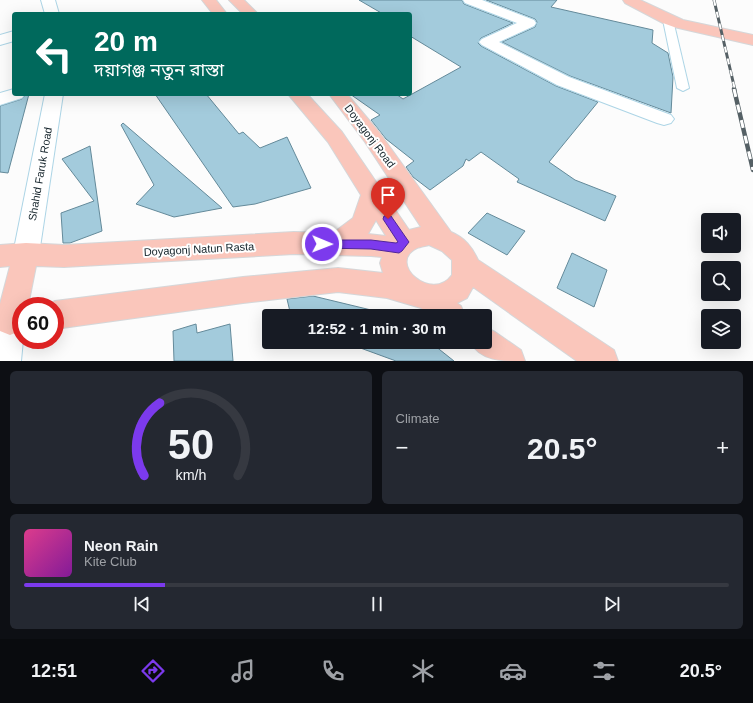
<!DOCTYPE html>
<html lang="en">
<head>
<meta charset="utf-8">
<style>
  :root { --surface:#171b24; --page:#242831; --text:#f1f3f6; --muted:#9ea1a6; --line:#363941; --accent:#7c3aed }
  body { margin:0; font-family:Arial,"Noto Sans Bengali",sans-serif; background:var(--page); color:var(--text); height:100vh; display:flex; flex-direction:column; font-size:15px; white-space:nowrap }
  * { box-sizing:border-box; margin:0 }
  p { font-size:13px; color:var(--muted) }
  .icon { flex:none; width:22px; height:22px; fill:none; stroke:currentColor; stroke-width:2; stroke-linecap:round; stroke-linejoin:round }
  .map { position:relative; height:361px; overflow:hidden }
  .sheet { display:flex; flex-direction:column; gap:10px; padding:10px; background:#0d0f14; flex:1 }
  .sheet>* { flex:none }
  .banner { position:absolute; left:12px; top:12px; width:400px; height:84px; border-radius:4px; box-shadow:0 4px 16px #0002; background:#00695c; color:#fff; overflow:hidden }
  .buttons { position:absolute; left:701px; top:213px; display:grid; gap:8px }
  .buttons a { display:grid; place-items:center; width:40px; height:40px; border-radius:4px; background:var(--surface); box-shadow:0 4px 16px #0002; font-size:20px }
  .speed { position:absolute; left:12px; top:297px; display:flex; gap:8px; font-size:20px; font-weight:700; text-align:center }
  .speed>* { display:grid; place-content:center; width:52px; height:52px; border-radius:50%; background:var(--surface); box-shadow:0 4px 16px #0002; line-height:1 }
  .speed .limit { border:6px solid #d22; background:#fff; color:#111 }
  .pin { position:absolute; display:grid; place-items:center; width:34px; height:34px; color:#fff; margin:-41px -17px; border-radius:50% 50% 50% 0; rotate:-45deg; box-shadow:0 0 4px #0007 }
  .pin .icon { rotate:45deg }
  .me { position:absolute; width:44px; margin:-22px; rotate:91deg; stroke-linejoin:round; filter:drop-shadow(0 0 3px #0008) }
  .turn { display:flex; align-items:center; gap:14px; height:84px; padding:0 16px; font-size:18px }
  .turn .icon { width:52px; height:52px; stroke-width:2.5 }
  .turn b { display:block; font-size:28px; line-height:34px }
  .big { font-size:30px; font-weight:700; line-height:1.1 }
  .sheet .widget { flex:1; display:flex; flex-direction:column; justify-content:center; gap:6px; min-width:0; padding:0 14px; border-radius:6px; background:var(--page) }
  .sheet .dial { align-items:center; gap:0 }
  .dial svg { height:104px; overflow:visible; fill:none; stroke:var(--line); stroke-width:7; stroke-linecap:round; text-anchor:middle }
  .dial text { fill:var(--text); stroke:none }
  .song { display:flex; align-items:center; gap:12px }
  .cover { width:48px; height:48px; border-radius:6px; background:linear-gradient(135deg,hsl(330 70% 55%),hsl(290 70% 35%)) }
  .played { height:4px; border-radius:2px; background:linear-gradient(90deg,var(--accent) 20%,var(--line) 20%) }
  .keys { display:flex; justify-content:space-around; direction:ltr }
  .heat { display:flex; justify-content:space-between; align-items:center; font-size:22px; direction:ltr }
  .sheet .tiles { flex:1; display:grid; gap:10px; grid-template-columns:1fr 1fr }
  .widget:last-child { grid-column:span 2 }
  .trip { position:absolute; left:262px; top:309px; width:230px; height:40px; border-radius:4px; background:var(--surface); box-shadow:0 4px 16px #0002; font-weight:700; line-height:40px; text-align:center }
  .menu { display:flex; height:64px; justify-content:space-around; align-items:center; background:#090b0e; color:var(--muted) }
  .menu .icon { width:28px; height:28px }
  .menu .active { color:var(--accent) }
  .menu b { font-size:18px; color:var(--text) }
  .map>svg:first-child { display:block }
  .building { fill:#a3cbdc; stroke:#648a9a }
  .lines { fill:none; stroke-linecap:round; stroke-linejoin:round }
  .service-casing { stroke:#add5e6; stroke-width:2 }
  .minor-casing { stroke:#add5e6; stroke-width:2 }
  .secondary-casing { stroke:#add5e6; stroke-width:2 }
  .primary-casing { stroke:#d5d7d9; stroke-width:2 }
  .service { fill:#fff; fill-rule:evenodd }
  .minor { fill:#fff; fill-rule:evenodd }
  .secondary { fill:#fff; fill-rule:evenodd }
  .primary { fill:#fac6bb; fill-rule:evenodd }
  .rail-far1-casing { stroke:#556065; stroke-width:3 }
  .rail-casing { stroke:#556065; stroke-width:4.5 }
  .rail-far1 { stroke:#fff; stroke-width:2; stroke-dasharray:6; stroke-linecap:butt }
  .rail { stroke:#fff; stroke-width:3; stroke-dasharray:8; stroke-linecap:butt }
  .route { fill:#7c3aed; stroke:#51269a }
  .labels { text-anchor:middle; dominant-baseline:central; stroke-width:4; stroke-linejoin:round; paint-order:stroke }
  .street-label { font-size:11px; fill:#14232a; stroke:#fff }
</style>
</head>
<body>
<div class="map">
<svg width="753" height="361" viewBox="0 0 753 361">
  <rect width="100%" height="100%" fill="#fcfcfc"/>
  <g class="building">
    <path d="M 359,0 L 462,0 L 464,4 L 513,23 L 481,38 L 478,43 L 481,46 L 556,86 L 598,102 L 549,162 L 575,180 L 616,196 L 605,221 L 517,182 L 519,179 L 481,152 L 469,161 L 466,159 L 463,166 L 430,190 L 413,177 L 406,167 L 414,161 L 386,139 L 371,120 L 380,115 L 350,94 L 396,94 L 403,99 L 461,67 L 410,36 L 410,14 L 383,14 Z"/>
    <path d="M 486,0 L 557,0 L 551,7 L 653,30 L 652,43 L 668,53 L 673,77 L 671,113 L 570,76 L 502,42 L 535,27 L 537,22 L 535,19 Z"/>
    <path d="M 26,94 L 29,94 L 8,173 L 0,172 L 0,106 L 22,99 Z"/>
    <path d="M 155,94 L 206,94 L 239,134 L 243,132 L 260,148 L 287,137 L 311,188 L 255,204 L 233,207 Z"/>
    <path d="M 123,123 L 222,208 L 174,217 L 136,204 L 154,185 L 121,125 Z"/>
    <path d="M 90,146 L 102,231 L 70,243 L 63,243 L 61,213 L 94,201 L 62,159 Z"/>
    <path d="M 487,213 L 525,231 L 507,255 L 468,233 Z"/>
    <path d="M 572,253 L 607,270 L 594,307 L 557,288 Z"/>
    <path d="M 313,296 L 396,316 L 397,316 L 291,316 L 287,299 Z"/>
    <path d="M 196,324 L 197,333 L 230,324 L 233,361 L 174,361 L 173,331 Z"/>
    <path d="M 344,342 L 430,342 L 454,361 L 396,361 Z"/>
  </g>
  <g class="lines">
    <g class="service-casing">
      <path id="service" d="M 668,17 L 673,20 L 689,88 L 683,91 L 677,88 L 663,20 Z"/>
    </g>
    <g class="minor-casing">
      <g id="minor">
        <path d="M 463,0 L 482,0 L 534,20 L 536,23 L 534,26 L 499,42 L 569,77 L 671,115 L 674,119 L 671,123 L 664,125 L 657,123 L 557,85 L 482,45 L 479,42 L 482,39 L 517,23 L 465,3 Z"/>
        <path d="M 14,31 L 14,41 L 0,45 L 0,35 Z"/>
        <path d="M 14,89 L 14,94 L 25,94 L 22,98 L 0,105 L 0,93 Z"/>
        <path d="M 10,307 L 20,311 L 21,313 L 21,340 L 23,340 L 21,361 L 0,361 L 0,311 Z"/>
      </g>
    </g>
    <g class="secondary-casing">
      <g id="secondary">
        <path d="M 41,0 L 55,0 L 59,14 L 45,14 Z"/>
        <path d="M 45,94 L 63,94 L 39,254 L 35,262 L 26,265 L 17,262 L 13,254 Z"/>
      </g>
    </g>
    <g class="primary-casing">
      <g id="primary">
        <path d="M 202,0 L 216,0 L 227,14 L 213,14 Z"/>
        <path d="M 229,0 L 244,0 L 258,14 L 243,14 Z"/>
        <path d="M 623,0 L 640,0 L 683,20 L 753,35 L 753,45 L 674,27 L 663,23 L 625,3 Z"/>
        <path d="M 288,94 L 307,94 L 342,132 L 409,230 L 421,227 L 365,142 L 329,94 L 347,94 L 379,132 L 451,232 C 465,238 472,247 478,260 L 614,350 L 618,361 L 577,361 L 473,287 L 467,298 L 457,303 L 461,306 L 465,316 L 430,316 L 421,308 L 387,298 L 338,292 L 243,303 L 55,329 L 55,306 L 45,306 L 55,301 L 243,277 L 338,268 L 383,273 L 380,263 L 382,257 L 371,256 L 294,254 L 64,267 L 36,266 L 28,306 L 21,306 L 20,331 L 10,335 L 0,331 L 0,304 L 10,266 L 0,267 L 0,245 L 26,243 L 64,245 L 294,232 L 333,233 L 353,218 L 361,195 L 328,142 ZM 376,220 L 386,236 L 368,234 ZM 429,245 L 442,251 L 452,260 L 452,275 C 432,303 386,263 417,248 C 420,247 425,246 429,245 Z"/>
        <path d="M 485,327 L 495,332 L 521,350 L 525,361 C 501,361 481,361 470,342 L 485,342 Z"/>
      </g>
    </g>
    <use href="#service" class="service"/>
    <use href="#minor" class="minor"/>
    <use href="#secondary" class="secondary"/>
    <use href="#primary" class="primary"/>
    <g class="rail-far1-casing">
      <path id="rail-far1" d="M 714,0 L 735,90"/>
    </g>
    <g class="rail-casing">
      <path id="rail" d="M 734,89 L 753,170"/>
    </g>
    <use href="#rail-far1" class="rail-far1"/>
    <use href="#rail" class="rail"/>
  </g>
  <path class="route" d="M 388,215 L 391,216 L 409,242 L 402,251 L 399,253 L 371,249 L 322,248 L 318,247 L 317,244 L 318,241 L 322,240 L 371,240 L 396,243 L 398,242 L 383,219 L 384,216 Z"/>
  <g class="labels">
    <g class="street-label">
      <text transform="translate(370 136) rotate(53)">Doyagonj Road</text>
      <text transform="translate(40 174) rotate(-80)">Shahid Faruk Road</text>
      <text transform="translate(199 249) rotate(-3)">Doyagonj Natun Rasta</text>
    </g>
  </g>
</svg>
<div class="buttons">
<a><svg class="icon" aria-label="sound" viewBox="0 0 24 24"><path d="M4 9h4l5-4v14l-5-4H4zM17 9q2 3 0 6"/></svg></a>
<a><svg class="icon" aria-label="search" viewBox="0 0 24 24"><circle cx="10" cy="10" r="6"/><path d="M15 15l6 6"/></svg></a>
<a><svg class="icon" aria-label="layers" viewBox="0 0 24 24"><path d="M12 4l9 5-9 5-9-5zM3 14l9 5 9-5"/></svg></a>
</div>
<div class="speed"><div class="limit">60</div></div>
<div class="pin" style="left:388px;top:219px;background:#d93025"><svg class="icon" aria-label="arrive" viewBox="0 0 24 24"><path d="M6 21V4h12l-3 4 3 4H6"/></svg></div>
<svg class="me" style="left:322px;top:244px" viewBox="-20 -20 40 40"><circle r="17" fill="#7c3aed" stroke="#fff" stroke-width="3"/><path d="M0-11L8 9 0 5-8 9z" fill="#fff"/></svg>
<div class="trip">12:52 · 1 min · 30 m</div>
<div class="banner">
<div class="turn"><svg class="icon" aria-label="left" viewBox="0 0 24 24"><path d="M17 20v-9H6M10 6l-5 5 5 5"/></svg><div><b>20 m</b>দয়াগঞ্জ নতুন রাস্তা</div></div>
</div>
</div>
<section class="sheet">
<div class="tiles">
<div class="widget dial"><svg viewBox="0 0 100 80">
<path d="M14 69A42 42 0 1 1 86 69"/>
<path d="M14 69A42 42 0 0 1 26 13" stroke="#7c3aed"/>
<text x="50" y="56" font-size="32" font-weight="700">50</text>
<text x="50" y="72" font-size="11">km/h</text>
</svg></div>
<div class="widget"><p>Climate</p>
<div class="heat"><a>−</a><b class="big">20.5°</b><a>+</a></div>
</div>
<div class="widget">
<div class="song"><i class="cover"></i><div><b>Neon Rain</b><p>Kite Club</p></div></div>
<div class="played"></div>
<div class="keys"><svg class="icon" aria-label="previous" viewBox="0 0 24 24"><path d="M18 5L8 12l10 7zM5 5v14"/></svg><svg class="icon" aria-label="pause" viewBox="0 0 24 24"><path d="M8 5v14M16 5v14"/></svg><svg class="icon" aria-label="next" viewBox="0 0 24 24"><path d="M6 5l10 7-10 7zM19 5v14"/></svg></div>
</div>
</div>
</section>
<nav class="menu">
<b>12:51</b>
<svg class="icon active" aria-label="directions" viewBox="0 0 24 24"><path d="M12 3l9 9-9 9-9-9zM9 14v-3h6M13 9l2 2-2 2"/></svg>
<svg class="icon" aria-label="music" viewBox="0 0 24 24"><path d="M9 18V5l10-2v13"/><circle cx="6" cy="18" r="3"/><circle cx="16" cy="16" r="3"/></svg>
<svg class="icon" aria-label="phone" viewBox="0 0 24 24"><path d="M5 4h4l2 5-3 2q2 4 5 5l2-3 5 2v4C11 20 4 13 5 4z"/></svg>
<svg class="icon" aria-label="climate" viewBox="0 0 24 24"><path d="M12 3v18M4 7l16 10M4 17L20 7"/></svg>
<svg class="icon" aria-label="car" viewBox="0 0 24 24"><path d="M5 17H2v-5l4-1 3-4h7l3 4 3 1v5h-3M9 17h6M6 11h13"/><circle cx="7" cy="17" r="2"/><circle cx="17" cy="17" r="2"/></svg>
<svg class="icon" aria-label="filters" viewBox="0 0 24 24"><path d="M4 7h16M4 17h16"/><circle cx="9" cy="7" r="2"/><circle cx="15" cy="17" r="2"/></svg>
<b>20.5°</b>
</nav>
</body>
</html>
